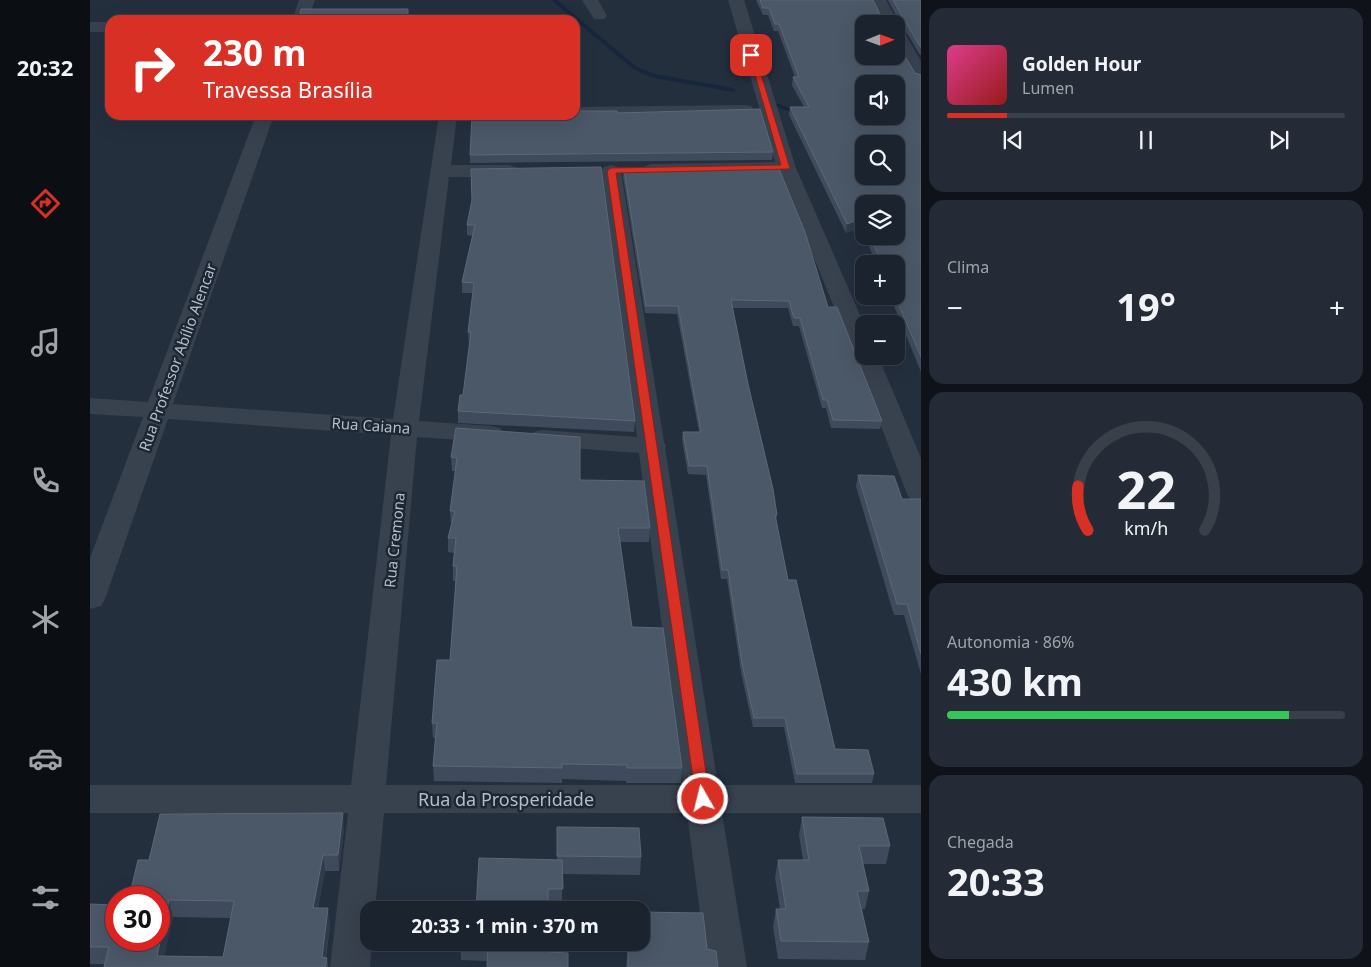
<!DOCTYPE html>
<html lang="pt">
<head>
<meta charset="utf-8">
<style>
  :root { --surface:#1b232e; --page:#242b36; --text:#f1f3f6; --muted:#a0a4aa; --line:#39404a; --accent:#d93025 }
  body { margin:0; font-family:"Noto Sans",sans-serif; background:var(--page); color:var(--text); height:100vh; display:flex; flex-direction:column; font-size:19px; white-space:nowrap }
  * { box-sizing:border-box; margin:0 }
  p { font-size:16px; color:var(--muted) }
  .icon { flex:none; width:28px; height:28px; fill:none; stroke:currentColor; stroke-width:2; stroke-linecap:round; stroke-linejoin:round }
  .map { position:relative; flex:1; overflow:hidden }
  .details { display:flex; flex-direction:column; gap:8px; padding:8px; background:#0f1319; width:450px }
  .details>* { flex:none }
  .guide { position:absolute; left:15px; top:15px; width:475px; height:105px; border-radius:15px; box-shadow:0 5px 20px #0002,0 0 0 1px var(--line); background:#d93025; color:#fff; overflow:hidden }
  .needle { width:32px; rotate:89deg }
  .fabs { position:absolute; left:765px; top:15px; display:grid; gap:10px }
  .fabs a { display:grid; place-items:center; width:50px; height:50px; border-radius:10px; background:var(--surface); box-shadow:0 5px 20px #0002,0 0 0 1px var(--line); font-size:25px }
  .speed { position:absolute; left:15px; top:886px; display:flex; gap:10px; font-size:25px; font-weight:700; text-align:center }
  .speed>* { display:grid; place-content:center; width:65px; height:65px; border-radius:50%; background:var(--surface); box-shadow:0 5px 20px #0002,0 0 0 1px var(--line); line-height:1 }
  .speed .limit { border:8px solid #d22; background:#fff; color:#111 }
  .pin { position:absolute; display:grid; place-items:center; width:42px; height:42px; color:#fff; margin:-21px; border-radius:10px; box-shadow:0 2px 8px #0006 }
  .me { position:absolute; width:55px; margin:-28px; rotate:352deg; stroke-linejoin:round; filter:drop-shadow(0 0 4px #0008) }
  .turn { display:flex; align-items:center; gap:18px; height:105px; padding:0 15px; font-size:22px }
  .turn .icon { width:65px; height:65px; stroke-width:2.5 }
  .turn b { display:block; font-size:35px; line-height:42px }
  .big { font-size:38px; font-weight:700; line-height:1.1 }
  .details .tile { flex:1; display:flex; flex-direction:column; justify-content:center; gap:8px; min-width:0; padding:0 18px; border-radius:15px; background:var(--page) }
  .details .dial { align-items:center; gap:0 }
  .dial svg { height:130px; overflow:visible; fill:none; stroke:var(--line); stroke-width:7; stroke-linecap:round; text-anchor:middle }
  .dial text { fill:var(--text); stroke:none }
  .song { display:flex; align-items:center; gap:15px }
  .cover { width:60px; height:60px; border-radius:8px; background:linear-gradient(135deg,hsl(330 70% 55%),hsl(0 70% 35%)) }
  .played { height:5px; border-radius:2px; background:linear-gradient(90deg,var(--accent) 15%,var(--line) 15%) }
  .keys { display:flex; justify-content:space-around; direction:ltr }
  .heat { display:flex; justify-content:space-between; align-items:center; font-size:28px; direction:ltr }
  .charge { height:8px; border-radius:4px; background:linear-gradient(90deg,#34c759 86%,var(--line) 0) }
  .trip { position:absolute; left:270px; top:901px; width:290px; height:50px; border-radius:15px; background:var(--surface); box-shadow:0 5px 20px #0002,0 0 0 1px var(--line); font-weight:700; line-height:50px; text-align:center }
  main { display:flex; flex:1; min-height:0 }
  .dock { display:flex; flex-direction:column; width:90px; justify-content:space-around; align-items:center; background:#0b0e12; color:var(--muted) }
  .dock .icon { width:35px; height:35px }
  .dock .current { color:var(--accent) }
  .dock b { font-size:22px; color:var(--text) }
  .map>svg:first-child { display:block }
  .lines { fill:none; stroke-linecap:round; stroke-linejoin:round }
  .stream { fill:#17263c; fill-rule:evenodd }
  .minor { fill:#38414e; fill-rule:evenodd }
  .wall { fill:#3f4b5c; fill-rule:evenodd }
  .shaded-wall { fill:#2f3b4b }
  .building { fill:#4b5868; stroke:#5c6777; fill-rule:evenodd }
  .route { fill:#d93025; stroke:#8d1f18 }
  .labels { text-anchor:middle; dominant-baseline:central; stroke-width:5; stroke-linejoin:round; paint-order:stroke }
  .street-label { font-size:15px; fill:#b4bcc9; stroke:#1d2633 }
  .near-street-label { font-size:18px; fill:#b4bcc9; stroke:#1d2633 }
</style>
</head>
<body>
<main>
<nav class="dock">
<b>20:32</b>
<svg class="icon current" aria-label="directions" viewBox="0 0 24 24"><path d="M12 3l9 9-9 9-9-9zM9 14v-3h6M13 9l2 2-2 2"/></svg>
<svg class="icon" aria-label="music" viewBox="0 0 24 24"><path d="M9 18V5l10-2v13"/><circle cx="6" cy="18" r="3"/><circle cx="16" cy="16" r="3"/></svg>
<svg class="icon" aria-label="phone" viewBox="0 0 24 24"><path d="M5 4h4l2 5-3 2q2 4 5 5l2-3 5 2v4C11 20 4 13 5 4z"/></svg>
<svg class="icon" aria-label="climate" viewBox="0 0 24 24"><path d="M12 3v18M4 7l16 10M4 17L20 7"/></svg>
<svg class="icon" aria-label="car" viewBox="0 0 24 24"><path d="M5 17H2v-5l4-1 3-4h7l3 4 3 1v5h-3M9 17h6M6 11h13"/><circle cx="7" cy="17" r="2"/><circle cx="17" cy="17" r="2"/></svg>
<svg class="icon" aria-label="filters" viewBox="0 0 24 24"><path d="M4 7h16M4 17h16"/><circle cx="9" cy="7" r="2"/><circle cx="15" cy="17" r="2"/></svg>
</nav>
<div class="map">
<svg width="831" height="967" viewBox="0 0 831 967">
  <rect width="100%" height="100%" fill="#242f3e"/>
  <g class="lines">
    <g class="stream">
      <path d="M 461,0 L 467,0 L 547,67 L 565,74 L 643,88 L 646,90 L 643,92 L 563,78 L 543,69 Z"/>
      <path d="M 680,101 L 714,113 L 715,114 L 710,115 L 678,104 L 677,103 Z"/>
    </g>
    <g class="minor">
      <path d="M 209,0 L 225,0 L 218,20 L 202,20 Z"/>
      <path d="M 492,0 L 508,0 L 517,16 L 514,19 L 504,19 Z"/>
      <path d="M 638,0 L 654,0 L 706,168 L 774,324 L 774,356 L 788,356 L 831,458 L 831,502 L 821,500 L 817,494 L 764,355 L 689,174 L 562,176 L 555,174 L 552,170 L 555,166 L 562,164 L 685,162 Z"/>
      <path d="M 780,0 L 796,0 L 809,24 L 807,27 L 812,29 L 831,61 L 831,81 L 825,80 L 806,47 L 806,24 L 793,24 Z"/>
      <rect x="0" y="22" width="20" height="10"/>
      <path d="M 655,105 L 661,106 L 664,110 L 661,114 L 485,117 L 478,115 L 485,115 L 485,107 Z"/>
      <path d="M 166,115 L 184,115 L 83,404 L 303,419 L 349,115 L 367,115 L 361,165 L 419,165 L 426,167 L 429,171 L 426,175 L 419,177 L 359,177 L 329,421 L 401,426 L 410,428 L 414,434 L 410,440 L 401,442 L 327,437 L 296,785 L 593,785 L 549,453 L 452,446 L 443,444 L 439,438 L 443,432 L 452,430 L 547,437 L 511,171 L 514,167 L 521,165 L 528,167 L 531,171 L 574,442 L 576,446 L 575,448 L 628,785 L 831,785 L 831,813 L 632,813 L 657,967 L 617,967 L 597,813 L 294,813 L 285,910 L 279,910 L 279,942 L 282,942 L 280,967 L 240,967 L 258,813 L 0,813 L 0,785 L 261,785 L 301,435 L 78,419 L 15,599 L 11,606 L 0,609 L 0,558 L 53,417 L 0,414 L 0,398 L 58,402 Z"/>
    </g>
  </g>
  <g class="wall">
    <path d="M 666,0 L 783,0 L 774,24 L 825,73 L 831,75 L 831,372 L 800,296 L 806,296 L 806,264 L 786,264 L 775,236 L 806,236 L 774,204 L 774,233 L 771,227 L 756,233 L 699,115 L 700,107 L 714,107 L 702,85 L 703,77 L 705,77 L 688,31 L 684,31 L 678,15 L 673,15 Z"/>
    <path d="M 798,0 L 831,0 L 831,55 L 830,55 L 814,28 L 810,26 L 810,23 Z"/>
    <path d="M 527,113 L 683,152 L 682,160 L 380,163 L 380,155 Z"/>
    <path d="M 534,170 L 738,307 L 792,421 L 790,429 L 741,428 L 736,408 L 732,408 L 709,326 L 703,326 L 698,308 L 642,308 L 658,384 L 687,515 L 686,523 L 698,580 L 745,749 L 784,774 L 782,783 L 705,783 L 694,727 L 663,727 L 651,672 L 637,579 L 631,579 L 616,475 L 598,474 L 592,440 L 593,432 L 609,432 L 587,314 L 555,313 L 533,177 Z"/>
    <path d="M 381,179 L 545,421 L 544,432 L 368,423 L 368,411 L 373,395 L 380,343 L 379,343 L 378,332 L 383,293 L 372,293 L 372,282 L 383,236 L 377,235 L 377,225 L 382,202 Z"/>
    <path d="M 366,428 L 490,480 L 560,528 L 559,542 L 530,542 L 542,627 L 592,768 L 591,783 L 536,783 L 536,781 L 472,779 L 472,783 L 344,781 L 343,766 L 345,738 L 343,738 L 342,723 L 360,660 L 366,581 L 363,581 L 363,566 L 364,553 L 358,552 L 358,538 L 361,525 L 360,511 L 366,471 L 362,471 L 361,457 Z"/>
    <path d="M 768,475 L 812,499 L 831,499 L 831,674 L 814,615 L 804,615 L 766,486 Z"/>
    <path d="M 712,817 L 800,846 L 796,864 L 773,864 L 779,891 L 775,909 L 772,909 L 779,942 L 775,960 L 688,959 L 683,927 L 686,909 L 690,909 L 685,878 L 688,860 L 713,860 L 709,835 Z"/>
    <path d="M 467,827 L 551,857 L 550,875 L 472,874 L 472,908 L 386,910 L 467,860 Z"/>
    <path d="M 254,829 L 249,871 L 235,871 L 228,908 L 240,925 L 236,958 L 237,958 L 238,967 L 14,967 L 15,964 L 0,964 L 0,904 L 26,940 L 59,860 ZM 83,917 L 141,918 L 133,957 L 74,956 Z"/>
    <path d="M 370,942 L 459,942 L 397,961 L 371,960 Z"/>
    <path d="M 539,942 L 551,942 L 617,949 L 628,967 L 536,967 L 538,950 L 540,950 Z"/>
  </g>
  <g class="shaded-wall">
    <path d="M 773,218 L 771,227 L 756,233 L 757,224 Z"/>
    <path d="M 253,813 L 254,829 L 249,871 L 248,855 Z"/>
    <path d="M 233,855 L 235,871 L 225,925 L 223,908 Z"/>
    <path d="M 79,900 L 83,917 L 72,967 L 67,956 Z"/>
    <path d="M 238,908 L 240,925 L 234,967 L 232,957 Z"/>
  </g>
  <g class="building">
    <path d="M 670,0 L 783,0 L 792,18 L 805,19 L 805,24 L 774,24 L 774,56 L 806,56 L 806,42 L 825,73 L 831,75 L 831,357 L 805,296 L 806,296 L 806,264 L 792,264 L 780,236 L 806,236 L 806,204 L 774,204 L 774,221 L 773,218 L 757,224 L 700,107 L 719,107 L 703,77 L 709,77 L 689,24 L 685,24 L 679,8 L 673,8 ZM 774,84 L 806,84 L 806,116 L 774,116 ZM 774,144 L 806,144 L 806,176 L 774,176 Z"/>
    <path d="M 803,0 L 831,0 L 831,48 L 815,21 L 811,19 L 812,16 Z"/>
    <path d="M 211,9 L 318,9 L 318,20 L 209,20 Z"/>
    <path d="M 670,109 L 683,152 L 380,155 L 382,115 L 485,115 L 485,111 L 527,111 L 527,113 Z"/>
    <path d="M 511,167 L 545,421 L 368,411 L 370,395 L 373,395 L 381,332 L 378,332 L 384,283 L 372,282 L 385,225 L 377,225 L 382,200 L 381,169 Z"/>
    <path d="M 689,169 L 715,232 L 738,307 L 747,307 L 792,421 L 743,420 L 737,400 L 733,400 L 710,318 L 704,318 L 699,301 L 641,300 L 658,384 L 683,489 L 687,515 L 685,515 L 698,580 L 706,580 L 745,749 L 778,750 L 784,774 L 707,774 L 695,718 L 664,718 L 652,663 L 638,570 L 632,570 L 617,466 L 599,466 L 593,432 L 611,432 L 588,306 L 556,306 L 534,170 Z"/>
    <path d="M 366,428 L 490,437 L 490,480 L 554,481 L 560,528 L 528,528 L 542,627 L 573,628 L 592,768 L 537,768 L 537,765 L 472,764 L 472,768 L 343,766 L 347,723 L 342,723 L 347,660 L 360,660 L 367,566 L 363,566 L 366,538 L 358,538 L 365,511 L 360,511 L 367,458 L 361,457 Z"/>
    <path d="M 768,475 L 804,476 L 812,499 L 831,499 L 831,654 L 817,604 L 807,604 Z"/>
    <path d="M 253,813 L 248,855 L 233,855 L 223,908 L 238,908 L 232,957 L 237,958 L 235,967 L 14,967 L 19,947 L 0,947 L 0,904 L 26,905 L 26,940 L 69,940 L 69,898 L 39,898 L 48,860 L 59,860 L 70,814 ZM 79,900 L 144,901 L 133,957 L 67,956 Z"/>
    <path d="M 712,817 L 793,818 L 800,846 L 769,846 L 779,891 L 767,891 L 779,942 L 691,941 L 686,909 L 696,909 L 688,860 L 719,860 Z"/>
    <path d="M 467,827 L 549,828 L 551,857 L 467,856 Z"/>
    <path d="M 389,858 L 472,860 L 473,889 L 458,889 L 458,910 L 386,910 Z"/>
    <path d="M 551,912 L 613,913 L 617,949 L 626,951 L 628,967 L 538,967 L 538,950 L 542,950 L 542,942 L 551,942 Z"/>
    <path d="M 398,942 L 459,942 L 459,952 L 478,953 L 478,967 L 397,967 Z"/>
  </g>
  <path class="route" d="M 659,54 L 665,55 L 700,168 L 698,169 L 526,173 L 620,799 L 618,803 L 613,805 L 608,803 L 606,799 L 517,171 L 521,168 L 691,165 Z"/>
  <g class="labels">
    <g class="street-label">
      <text transform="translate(87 357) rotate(-70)">Rua Professor Abílio Alencar</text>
      <text transform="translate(281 425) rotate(4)">Rua Caiana</text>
      <text transform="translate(304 540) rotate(-84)">Rua Cremona</text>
    </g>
    <g class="near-street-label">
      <text x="416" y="799">Rua da Prosperidade</text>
    </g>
  </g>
</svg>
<div class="fabs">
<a><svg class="needle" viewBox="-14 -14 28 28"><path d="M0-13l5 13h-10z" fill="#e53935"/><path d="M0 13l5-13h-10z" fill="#a0a4aa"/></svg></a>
<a><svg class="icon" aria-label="sound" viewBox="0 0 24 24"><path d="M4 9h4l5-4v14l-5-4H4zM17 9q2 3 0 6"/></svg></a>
<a><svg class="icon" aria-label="search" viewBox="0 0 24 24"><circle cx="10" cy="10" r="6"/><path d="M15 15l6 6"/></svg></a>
<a><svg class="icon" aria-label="layers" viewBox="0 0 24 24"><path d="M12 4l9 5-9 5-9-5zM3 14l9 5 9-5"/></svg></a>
<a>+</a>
<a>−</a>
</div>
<div class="speed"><div class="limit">30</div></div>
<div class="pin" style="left:661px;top:55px;background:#d93025"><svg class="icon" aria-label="arrive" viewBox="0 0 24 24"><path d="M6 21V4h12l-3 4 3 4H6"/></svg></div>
<svg class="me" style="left:613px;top:799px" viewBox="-20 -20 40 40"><circle r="17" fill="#d93025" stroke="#fff" stroke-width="3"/><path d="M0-11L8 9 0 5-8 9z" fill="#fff"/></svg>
<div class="trip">20:33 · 1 min · 370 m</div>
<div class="guide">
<div class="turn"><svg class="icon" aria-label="right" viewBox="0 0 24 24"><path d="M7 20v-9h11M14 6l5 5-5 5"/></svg><div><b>230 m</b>Travessa Brasília</div></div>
</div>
</div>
<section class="details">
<div class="tile">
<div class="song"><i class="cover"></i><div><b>Golden Hour</b><p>Lumen</p></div></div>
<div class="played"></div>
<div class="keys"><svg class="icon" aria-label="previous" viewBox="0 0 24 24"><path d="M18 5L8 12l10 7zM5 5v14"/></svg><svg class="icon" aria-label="pause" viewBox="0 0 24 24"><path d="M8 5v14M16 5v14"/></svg><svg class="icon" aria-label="next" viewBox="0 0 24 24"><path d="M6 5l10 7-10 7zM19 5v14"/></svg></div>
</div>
<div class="tile"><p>Clima</p>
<div class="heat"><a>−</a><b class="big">19°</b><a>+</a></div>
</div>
<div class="tile dial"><svg viewBox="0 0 100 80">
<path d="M14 69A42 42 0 1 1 86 69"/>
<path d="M14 69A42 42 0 0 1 8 42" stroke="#d93025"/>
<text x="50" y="56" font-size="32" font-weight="700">22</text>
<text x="50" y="72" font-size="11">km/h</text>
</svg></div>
<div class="tile"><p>Autonomia · 86%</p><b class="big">430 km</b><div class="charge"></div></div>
<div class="tile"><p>Chegada</p><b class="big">20:33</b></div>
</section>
</main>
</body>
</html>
